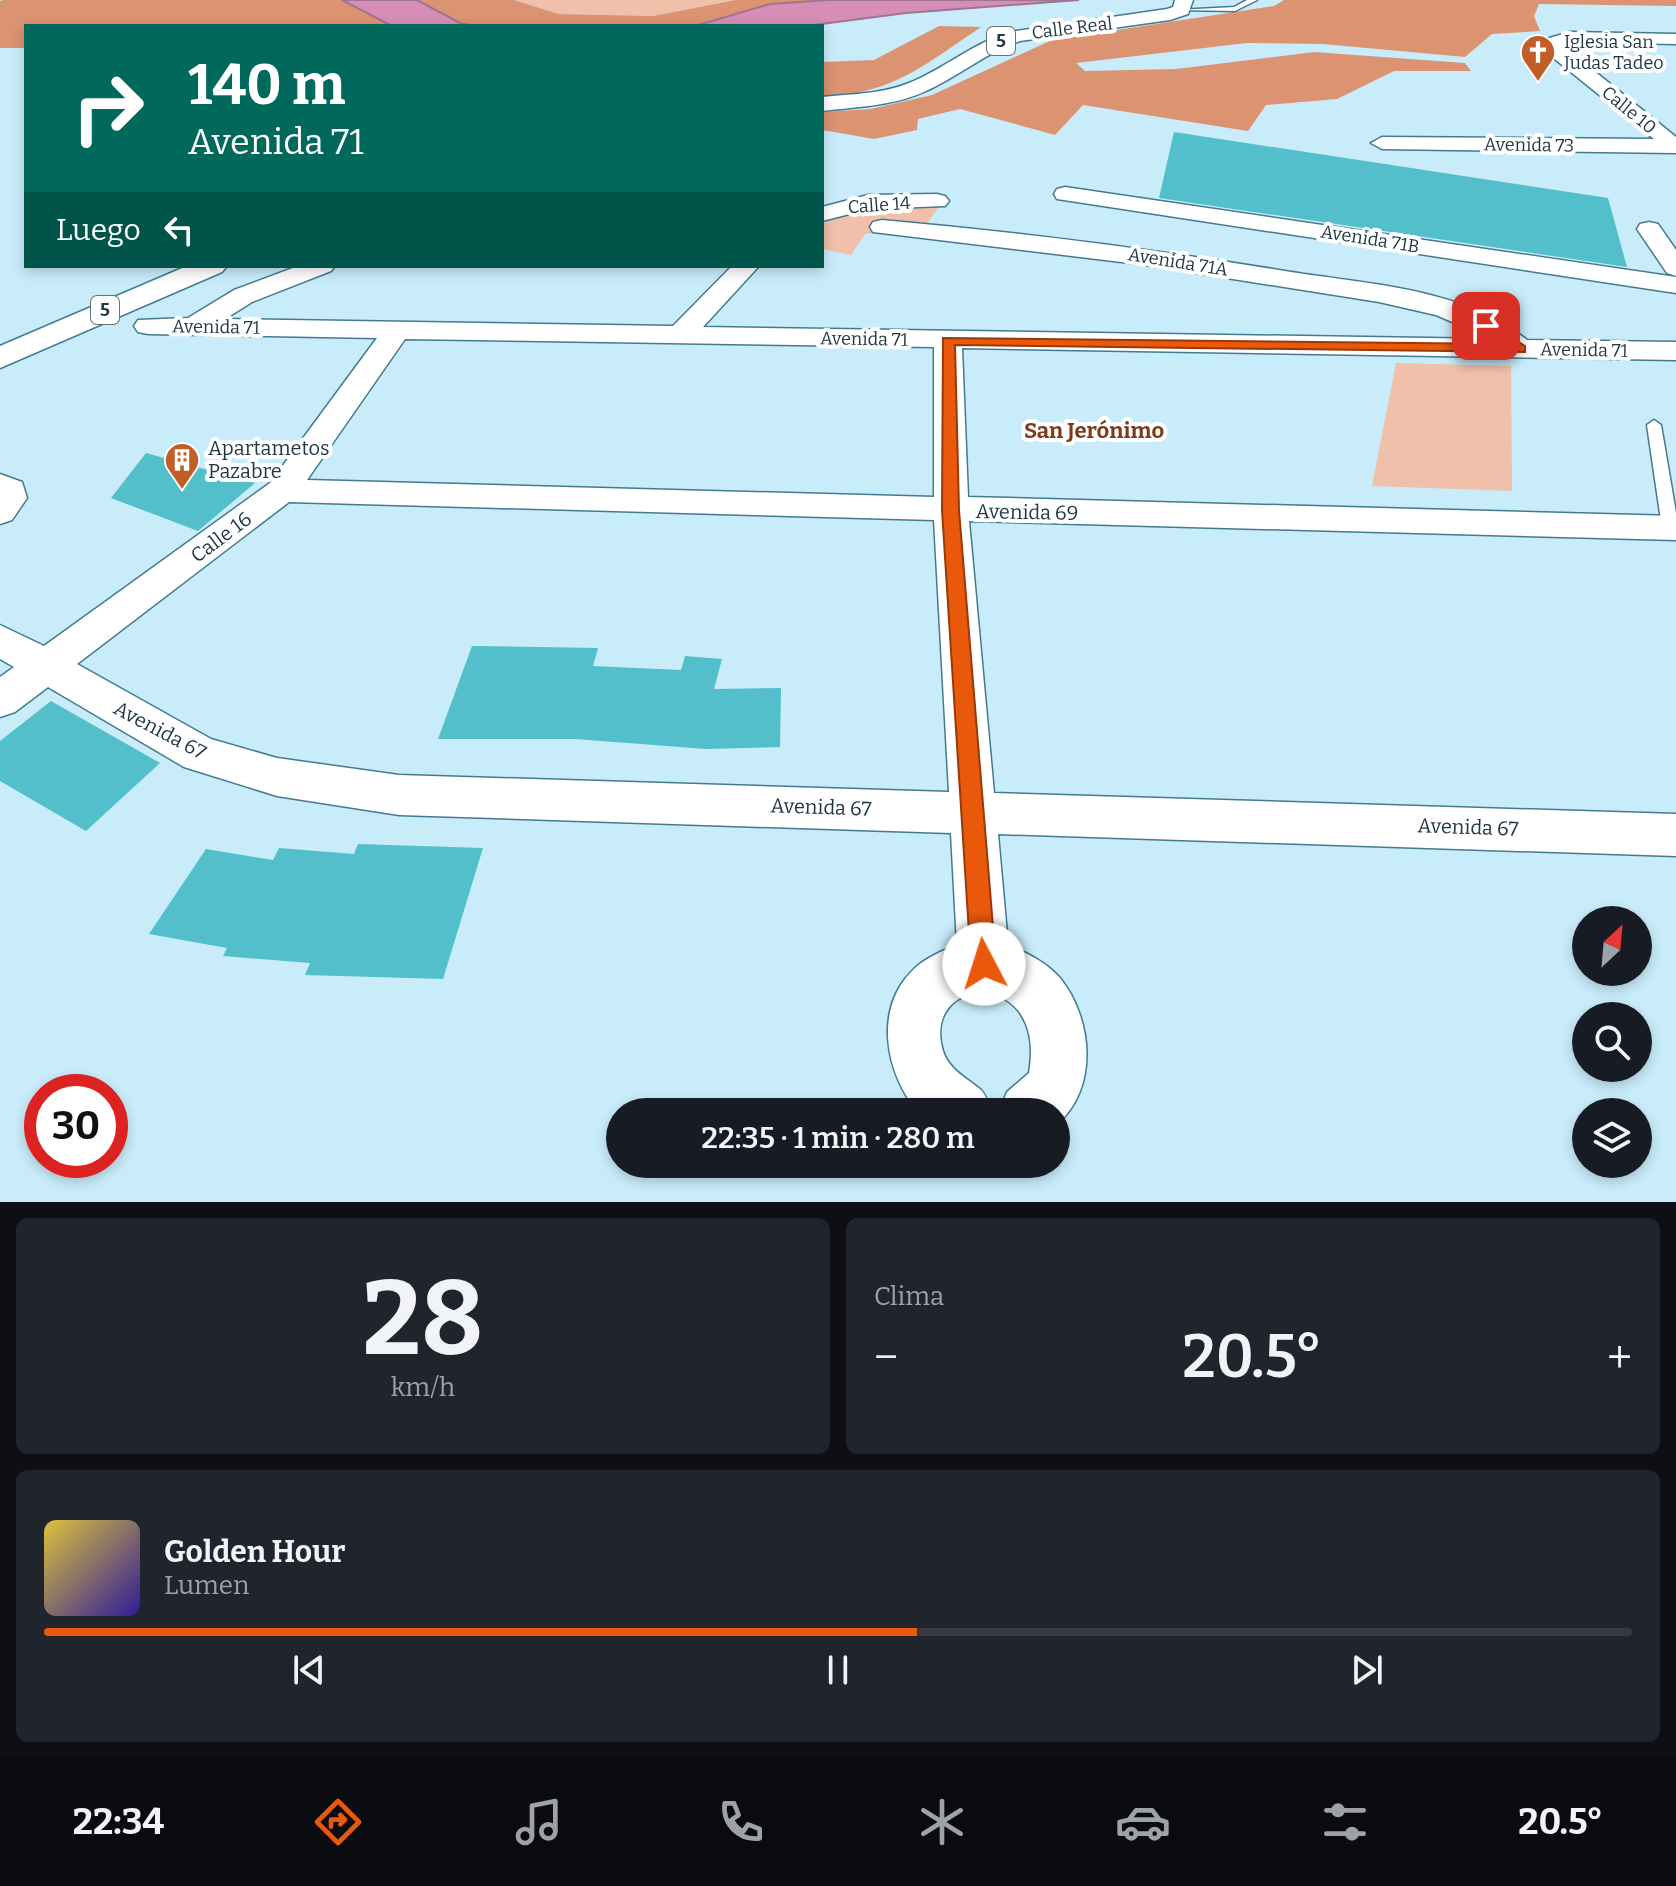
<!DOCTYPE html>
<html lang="es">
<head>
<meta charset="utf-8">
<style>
  :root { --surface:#171b24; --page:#20242c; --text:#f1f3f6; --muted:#9ea1a6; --line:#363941; --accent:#ea580c }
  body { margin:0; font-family:Bitter,serif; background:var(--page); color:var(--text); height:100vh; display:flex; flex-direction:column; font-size:30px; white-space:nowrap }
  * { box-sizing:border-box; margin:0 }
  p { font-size:26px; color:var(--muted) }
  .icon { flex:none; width:44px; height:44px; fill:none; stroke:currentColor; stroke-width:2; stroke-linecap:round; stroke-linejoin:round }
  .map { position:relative; height:1202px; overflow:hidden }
  .sheet { display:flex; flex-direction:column; gap:16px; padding:16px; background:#0d0f14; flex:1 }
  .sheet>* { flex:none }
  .top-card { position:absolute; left:24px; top:24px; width:800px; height:244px; border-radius:0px; box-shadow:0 4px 12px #0003; background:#00695c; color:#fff; overflow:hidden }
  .needle { width:52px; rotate:26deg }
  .buttons { position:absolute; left:1572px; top:906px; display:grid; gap:16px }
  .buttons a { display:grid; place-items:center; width:80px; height:80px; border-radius:50%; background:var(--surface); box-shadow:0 4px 12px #0003; font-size:40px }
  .speed { position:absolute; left:24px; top:1074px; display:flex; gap:16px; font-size:40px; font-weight:700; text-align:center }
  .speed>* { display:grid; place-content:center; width:104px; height:104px; border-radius:50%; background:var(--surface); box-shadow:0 4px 12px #0003; line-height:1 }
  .speed .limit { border:12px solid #d22; background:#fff; color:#111 }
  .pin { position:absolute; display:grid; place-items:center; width:68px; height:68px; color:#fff; margin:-34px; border-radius:16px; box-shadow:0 4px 12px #0006 }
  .me { position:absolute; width:88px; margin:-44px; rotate:355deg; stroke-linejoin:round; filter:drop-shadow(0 0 6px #0008) }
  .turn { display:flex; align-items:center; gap:28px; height:168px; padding:0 32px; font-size:36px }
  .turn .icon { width:104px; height:104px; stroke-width:2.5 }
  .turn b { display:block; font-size:56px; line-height:68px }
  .then { display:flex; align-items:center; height:76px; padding:0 32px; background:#0003; gap:16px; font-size:30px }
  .big { font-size:60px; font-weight:600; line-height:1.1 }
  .sheet .card { flex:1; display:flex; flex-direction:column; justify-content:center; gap:12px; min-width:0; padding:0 28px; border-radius:12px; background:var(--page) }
  .sheet .dial { align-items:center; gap:0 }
  .dial b { font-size:104px; line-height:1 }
  .song { display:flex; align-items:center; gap:24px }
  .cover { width:96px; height:96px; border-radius:12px; background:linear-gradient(135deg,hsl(50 70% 55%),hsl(250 70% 35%)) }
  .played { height:8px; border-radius:4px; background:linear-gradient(90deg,var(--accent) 55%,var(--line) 55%) }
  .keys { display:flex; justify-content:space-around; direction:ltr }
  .heat { display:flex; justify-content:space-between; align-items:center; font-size:44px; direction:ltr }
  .sheet .tiles { flex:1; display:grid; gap:16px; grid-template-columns:1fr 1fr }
  .card:last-child { grid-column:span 2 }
  .trip { position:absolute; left:606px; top:1098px; width:464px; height:80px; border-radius:40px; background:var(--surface); box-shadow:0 4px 12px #0003; font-weight:600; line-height:80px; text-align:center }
  .tab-bar { display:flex; height:128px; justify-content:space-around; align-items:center; background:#090b0e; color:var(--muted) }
  .tab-bar .icon { width:56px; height:56px }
  .tab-bar .current { color:var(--accent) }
  .tab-bar b { font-size:36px; color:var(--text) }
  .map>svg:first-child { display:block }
  .green { fill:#f0c0aa }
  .forest { fill:#dc9372 }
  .water { fill:#d68eb6; stroke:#9f7493; stroke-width:2 }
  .building { fill:#52bfcb }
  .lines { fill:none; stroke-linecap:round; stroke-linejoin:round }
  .lane-casing { stroke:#427b91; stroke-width:3 }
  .street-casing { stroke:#427b91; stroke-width:3 }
  .primary-casing { stroke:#427b91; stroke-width:3 }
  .lane { fill:#fff; fill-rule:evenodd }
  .street { fill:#fff; fill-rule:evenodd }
  .primary { fill:#fff; fill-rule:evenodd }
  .route { fill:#ea580c; stroke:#983908; stroke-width:2 }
  .labels { text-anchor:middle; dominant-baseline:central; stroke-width:8; stroke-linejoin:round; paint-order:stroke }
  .far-street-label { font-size:18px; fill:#1f3741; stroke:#fff }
  .shield { fill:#fff; stroke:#62737a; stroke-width:2 }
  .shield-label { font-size:18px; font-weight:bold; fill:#1f3741 }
  .far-poi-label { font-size:18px; fill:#1f3741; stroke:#fff; text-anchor:start }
  .poi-label { font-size:20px; fill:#1f3741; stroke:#fff; text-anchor:start }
  .street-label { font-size:20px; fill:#1f3741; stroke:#fff }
  .neighbourhood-label { font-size:22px; font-weight:bold; fill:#7c3c1b; stroke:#fff }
</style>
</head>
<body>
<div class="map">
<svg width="1676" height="1202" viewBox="0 0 1676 1202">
  <rect width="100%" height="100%" fill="#c9ecfa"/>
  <g class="green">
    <path d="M 514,0 L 736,0 L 654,16 L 559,14 Z"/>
    <path d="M 940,205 L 926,225 L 865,234 L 851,255 L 822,249 L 822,220 L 856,209 Z"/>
    <path d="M 1396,363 L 1511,366 L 1512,491 L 1372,486 Z"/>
  </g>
  <g class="forest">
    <path d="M 4,0 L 342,0 L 392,26 L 26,26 L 26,48 L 0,48 L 0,1 Z"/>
    <path d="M 417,0 L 514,0 L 559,14 L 653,16 L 736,0 L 828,0 L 770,4 L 695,26 L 476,26 L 460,23 Z"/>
    <path d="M 1284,0 L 1676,0 L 1676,6 L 1539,4 L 1534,16 L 1540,31 L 1492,34 L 1465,57 L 1323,44 L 1247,43 L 1076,63 L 1085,71 L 1176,69 L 1314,52 L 1465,63 L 1471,71 L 1394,71 L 1337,99 L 1266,105 L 1248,131 L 1083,105 L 1055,135 L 960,109 L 918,119 L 917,130 L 874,139 L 822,130 L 822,112 L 871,109 L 932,95 L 1052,40 L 1274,6 Z"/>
    <path d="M 939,26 L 981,27 C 923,66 895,92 822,98 L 822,62 L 874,60 Z"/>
  </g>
  <g class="water">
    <path d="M 342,0 L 417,0 L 460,23 L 476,26 L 392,26 Z"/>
    <path d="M 828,0 L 1079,0 L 906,13 L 806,26 L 695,26 L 770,4 Z"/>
  </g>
  <g class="building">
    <path d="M 1174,132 L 1608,198 L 1627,267 L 1159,198 Z"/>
    <path d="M 146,453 L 255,483 L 198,531 L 111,498 Z"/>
    <path d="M 472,646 L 598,648 L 593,666 L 681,670 L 685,656 L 722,659 L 714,689 L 781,688 L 780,747 L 706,749 L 575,739 L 438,739 Z"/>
    <path d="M 51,701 L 160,763 L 86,831 L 0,781 L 0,741 Z"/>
    <path d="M 358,844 L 483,848 L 443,979 L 305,975 L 310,963 L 223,956 L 227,948 L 149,934 L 206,849 L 273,860 L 279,848 L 354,854 Z"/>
  </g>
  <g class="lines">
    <g class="lane-casing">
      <g id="lane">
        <path d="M 1247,0 L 1257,0 L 1235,11 L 1177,10 L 1234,7 Z"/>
        <path d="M 1654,420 L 1661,425 L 1676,513 L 1676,531 L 1670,533 L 1662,527 L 1647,425 Z"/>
      </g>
    </g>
    <g class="street-casing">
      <g id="street">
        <path d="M 1570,32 L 1676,34 L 1676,44 L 1572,42 L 1562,45 L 1676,137 L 1676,153 L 1382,149 L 1371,143 L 1382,137 L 1654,139 L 1551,56 L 1543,43 L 1546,39 Z"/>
        <path d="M 1065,187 L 1676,277 L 1676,293 L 1057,199 L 1054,194 L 1057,189 Z"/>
        <path d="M 937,194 L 945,196 L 949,201 L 945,206 L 869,209 L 822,221 L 822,207 L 868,195 Z"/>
        <path d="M 882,220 C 1017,232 1151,249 1285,271 C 1364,284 1462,287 1527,340 L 1676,342 L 1676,360 L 962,348 L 968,497 L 1676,516 L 1676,540 L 969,521 L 994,793 L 1676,814 L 1676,856 L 998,834 L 1008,945 C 1027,953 1046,962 1060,978 C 1093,1019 1099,1089 1056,1125 L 1056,1112 L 999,1112 L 1007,1092 L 1029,1073 C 1048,966 920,974 943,1051 C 949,1070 967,1078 981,1090 C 986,1095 989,1105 991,1112 L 918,1112 C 885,1073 873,1008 914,969 C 925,958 942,951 957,945 L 951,833 L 399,815 L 277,796 L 184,767 L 48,687 L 15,712 L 0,717 L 0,677 L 14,667 L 0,659 L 0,625 L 44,646 L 270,483 L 377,338 L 148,334 L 138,332 L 134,326 L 138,320 L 188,318 L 234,290 L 298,266 L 335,266 L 331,271 L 252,302 L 225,319 L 673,326 L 732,266 L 759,266 L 703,327 L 1492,339 L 1436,315 L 1379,302 L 1138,264 L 873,232 L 870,227 L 873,222 ZM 405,339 L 934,347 L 934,497 L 307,480 ZM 289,502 L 934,520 L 949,792 L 399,775 L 277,758 L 211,739 L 77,664 Z"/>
        <path d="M 1649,222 L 1658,224 L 1676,250 L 1676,276 L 1667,273 L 1637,229 L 1640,224 Z"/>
        <path d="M 0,474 L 22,482 L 27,498 L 12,520 L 0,524 Z"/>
      </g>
    </g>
    <g class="primary-casing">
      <g id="primary">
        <path d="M 1175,0 L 1193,0 L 1188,14 L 1170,20 L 1020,41 C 985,53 959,76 926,91 C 894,106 857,107 822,111 L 822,97 C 851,94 882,94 909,83 C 944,69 973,43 1010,32 L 1167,9 L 1173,7 Z"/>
        <path d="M 187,266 L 227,266 L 222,272 L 0,368 L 0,346 Z"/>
      </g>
    </g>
    <use href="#lane" class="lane"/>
    <use href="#street" class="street"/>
    <use href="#primary" class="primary"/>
  </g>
  <path class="route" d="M 1486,322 L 1525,346 L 1525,352 L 955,345 L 959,510 L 996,964 L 993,973 L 984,976 L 975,973 L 971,964 L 942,510 L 943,338 L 1504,344 L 1481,329 L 1479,326 Z"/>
  <defs>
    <g id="church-pin" transform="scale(1.8)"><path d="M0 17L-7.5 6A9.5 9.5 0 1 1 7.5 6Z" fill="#c15d27" stroke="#fff"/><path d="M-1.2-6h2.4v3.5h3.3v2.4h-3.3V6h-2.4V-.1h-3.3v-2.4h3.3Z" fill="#fff"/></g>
    <g id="building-pin" transform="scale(1.8)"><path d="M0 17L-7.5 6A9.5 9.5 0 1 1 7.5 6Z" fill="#c15d27" stroke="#fff"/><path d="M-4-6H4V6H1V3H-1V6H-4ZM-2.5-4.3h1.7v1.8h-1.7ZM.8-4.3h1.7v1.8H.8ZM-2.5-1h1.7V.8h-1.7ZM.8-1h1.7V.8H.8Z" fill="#fff"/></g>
  </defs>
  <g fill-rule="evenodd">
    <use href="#church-pin" x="1538" y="52"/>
    <use href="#building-pin" x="182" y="460"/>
  </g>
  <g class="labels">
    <g class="far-street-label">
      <text transform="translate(1072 28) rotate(-7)">Calle Real</text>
      <text transform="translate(1629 110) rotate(39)">Calle 10</text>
      <text transform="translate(1529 145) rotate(1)">Avenida 73</text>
      <text transform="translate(879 205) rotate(-4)">Calle 14</text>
      <text transform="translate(1370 239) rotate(9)">Avenida 71B</text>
      <text transform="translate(1178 262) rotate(9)">Avenida 71A</text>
      <text transform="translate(216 327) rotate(1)">Avenida 71</text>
      <text transform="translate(864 339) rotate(1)">Avenida 71</text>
      <text transform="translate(1584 350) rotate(1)">Avenida 71</text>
    </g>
    <g class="shield">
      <rect x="987" y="27" width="28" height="28" rx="6"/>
      <rect x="91" y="296" width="28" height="28" rx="6"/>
    </g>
    <g class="shield-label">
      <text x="1001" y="41">5</text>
      <text x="105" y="310">5</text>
    </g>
    <g class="far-poi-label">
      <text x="1564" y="42">Iglesia San<tspan x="1564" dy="21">Judas Tadeo</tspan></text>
    </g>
    <g class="poi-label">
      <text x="208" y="448">Apartametos<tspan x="208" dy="23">Pazabre</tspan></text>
    </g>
    <g class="street-label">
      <text transform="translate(1027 512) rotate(1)">Avenida 69</text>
      <text transform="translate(221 537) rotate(-37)">Calle 16</text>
      <text transform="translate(160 730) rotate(28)">Avenida 67</text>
      <text transform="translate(821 807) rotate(2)">Avenida 67</text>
      <text transform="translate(1468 827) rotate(2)">Avenida 67</text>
    </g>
    <g class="neighbourhood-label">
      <text x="1094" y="430">San Jerónimo</text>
    </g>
  </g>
</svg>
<div class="buttons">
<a><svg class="needle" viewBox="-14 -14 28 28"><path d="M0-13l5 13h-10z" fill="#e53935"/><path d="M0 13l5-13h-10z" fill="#9ea1a6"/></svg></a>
<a><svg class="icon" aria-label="search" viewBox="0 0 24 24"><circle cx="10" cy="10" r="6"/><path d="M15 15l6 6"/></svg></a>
<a><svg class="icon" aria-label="layers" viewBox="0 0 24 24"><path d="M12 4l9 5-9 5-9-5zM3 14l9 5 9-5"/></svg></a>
</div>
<div class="speed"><div class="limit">30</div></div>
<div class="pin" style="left:1486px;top:326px;background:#d93025"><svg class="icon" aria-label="arrive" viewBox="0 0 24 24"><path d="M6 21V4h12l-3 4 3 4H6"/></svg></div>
<svg class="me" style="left:984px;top:964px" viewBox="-20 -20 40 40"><circle r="19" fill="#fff"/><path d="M0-13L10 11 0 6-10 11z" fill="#ea580c"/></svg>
<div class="trip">22:35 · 1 min · 280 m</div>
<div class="top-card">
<div class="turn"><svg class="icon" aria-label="right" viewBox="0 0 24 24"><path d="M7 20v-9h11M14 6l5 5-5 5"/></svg><div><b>140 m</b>Avenida 71</div></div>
<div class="then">Luego<svg class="icon" aria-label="left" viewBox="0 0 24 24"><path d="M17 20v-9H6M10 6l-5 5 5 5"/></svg></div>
</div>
</div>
<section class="sheet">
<div class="tiles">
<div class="card dial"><b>28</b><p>km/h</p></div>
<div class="card"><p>Clima</p>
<div class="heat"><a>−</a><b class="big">20.5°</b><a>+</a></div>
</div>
<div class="card">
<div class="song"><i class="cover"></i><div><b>Golden Hour</b><p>Lumen</p></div></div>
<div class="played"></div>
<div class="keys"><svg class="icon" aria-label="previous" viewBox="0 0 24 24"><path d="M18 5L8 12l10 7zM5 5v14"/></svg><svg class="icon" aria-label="pause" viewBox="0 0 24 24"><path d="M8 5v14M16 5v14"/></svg><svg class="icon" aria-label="next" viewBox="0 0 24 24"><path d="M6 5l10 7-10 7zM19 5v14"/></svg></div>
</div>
</div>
</section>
<nav class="tab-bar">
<b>22:34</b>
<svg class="icon current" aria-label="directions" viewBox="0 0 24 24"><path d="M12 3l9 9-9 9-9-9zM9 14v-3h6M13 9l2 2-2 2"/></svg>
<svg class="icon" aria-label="music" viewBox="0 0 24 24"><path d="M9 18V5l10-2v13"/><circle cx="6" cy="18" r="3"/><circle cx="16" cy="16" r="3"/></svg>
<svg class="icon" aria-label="phone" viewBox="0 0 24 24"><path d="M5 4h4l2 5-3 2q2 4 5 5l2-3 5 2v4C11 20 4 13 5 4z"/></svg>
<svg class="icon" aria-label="climate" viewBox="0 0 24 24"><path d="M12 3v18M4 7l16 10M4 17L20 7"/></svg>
<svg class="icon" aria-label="car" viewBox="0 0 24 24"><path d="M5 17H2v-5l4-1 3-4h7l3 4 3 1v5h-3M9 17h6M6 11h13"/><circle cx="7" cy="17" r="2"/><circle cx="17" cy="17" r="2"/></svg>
<svg class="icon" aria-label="filters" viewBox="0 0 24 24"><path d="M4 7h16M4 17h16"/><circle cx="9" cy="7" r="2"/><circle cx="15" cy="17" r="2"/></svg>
<b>20.5°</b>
</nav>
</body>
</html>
